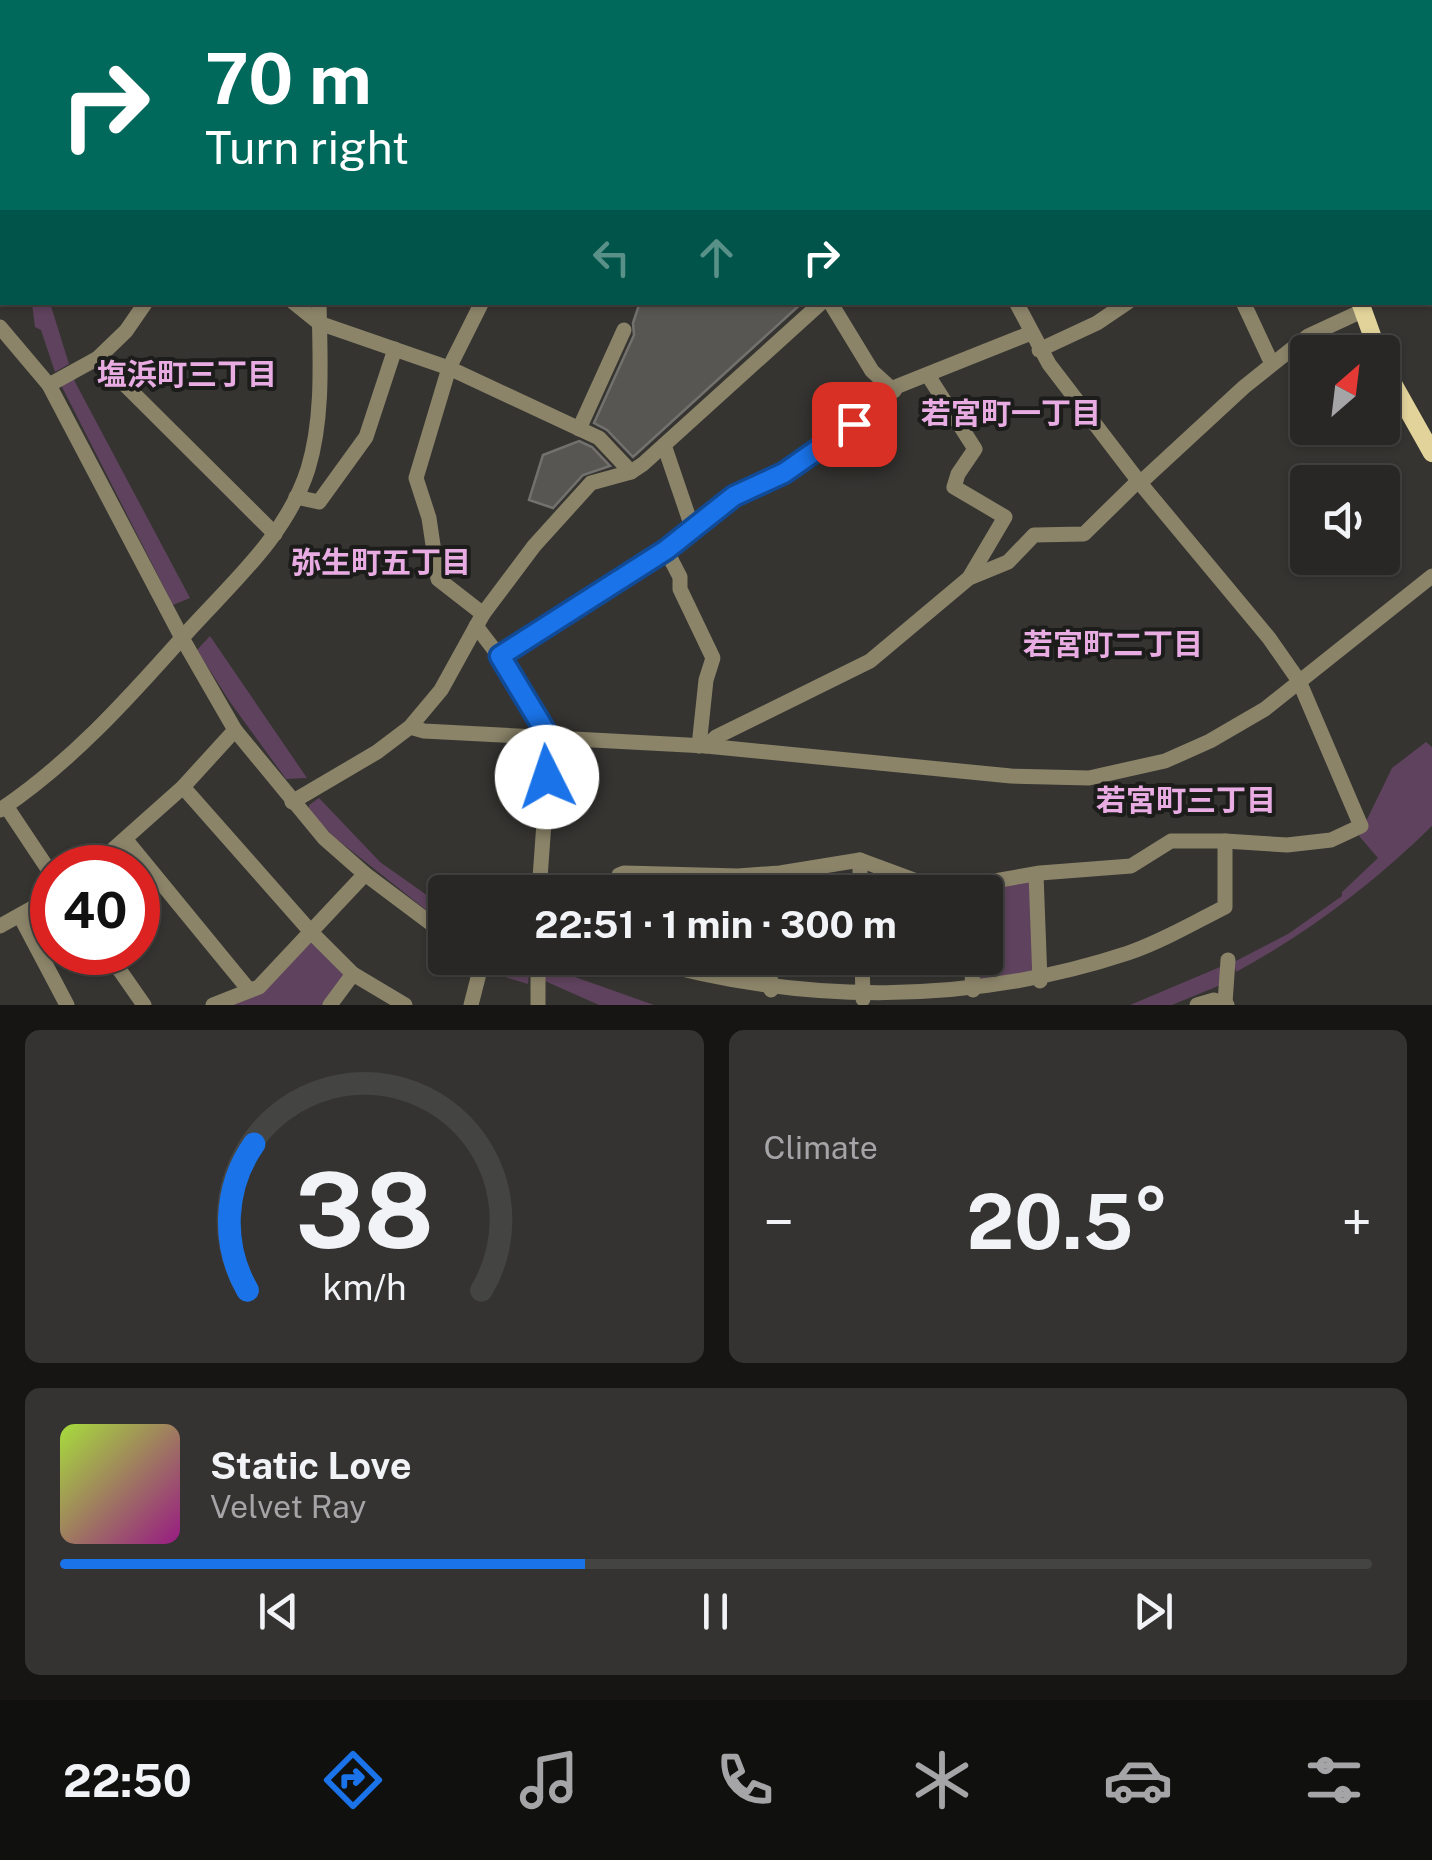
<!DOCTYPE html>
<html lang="en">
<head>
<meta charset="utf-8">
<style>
  :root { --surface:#282725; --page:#343332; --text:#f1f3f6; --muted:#a5a5a7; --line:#444442; --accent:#1a73e8 }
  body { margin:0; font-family:"Public Sans","Noto Sans JP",sans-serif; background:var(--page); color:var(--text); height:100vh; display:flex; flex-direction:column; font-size:38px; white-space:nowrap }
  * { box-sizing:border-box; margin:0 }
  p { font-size:32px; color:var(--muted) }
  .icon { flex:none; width:55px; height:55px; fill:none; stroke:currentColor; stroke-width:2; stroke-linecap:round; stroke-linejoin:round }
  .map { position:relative; height:1005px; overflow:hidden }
  .drawer { display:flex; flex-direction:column; gap:25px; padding:25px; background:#161514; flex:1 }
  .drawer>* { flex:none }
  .hud { position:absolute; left:0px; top:0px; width:1432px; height:305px; box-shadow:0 2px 8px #0004,0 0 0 2px var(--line); background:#00695c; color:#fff; overflow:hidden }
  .needle { width:65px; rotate:28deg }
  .controls { position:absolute; left:1290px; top:335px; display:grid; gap:20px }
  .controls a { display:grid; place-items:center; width:110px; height:110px; border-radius:10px; background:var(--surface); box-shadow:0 2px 8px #0004,0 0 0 2px var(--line); font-size:50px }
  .speed { position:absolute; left:30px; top:845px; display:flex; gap:20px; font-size:50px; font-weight:700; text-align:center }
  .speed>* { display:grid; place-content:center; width:130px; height:130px; border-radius:50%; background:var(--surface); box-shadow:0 2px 8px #0004,0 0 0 2px var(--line); line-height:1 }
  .speed .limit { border:15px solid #d22; background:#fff; color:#111 }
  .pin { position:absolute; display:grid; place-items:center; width:85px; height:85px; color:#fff; margin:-42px; border-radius:20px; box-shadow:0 5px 15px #0006 }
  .me { position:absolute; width:110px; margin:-55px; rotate:356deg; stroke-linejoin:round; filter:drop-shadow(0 0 8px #0008) }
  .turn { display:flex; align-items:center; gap:35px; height:210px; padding:0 40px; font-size:45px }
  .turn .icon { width:130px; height:130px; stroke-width:2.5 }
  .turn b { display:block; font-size:70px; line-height:85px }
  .lanes { display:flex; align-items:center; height:95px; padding:0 40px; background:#0003; justify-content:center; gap:50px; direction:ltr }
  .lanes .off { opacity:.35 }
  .big { font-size:75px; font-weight:700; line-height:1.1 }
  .drawer .card { flex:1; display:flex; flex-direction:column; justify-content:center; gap:15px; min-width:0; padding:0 35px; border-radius:15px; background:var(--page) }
  .drawer .dial { align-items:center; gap:0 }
  .dial svg { height:260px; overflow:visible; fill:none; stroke:var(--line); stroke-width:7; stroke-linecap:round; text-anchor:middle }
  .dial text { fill:var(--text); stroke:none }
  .song { display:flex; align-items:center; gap:30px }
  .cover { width:120px; height:120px; border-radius:15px; background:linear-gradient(135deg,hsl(80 70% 55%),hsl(310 70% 35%)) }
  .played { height:10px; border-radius:5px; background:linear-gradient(90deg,var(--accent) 40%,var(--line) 40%) }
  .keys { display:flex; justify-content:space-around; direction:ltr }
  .heat { display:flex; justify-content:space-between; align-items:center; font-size:55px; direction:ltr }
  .drawer .tiles { flex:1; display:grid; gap:25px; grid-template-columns:1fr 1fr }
  .card:last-child { grid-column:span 2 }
  .trip { position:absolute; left:428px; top:875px; width:575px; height:100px; border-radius:10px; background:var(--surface); box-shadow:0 2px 8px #0004,0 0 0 2px var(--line); font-weight:700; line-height:100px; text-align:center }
  .tab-bar { display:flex; height:160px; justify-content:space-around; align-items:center; background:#10100f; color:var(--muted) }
  .tab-bar .icon { width:70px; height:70px }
  .tab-bar .active { color:var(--accent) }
  .tab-bar b { font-size:45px; color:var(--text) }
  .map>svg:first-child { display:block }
  .green { fill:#5f425d }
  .building { fill:#575652; stroke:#72716e; stroke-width:2.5 }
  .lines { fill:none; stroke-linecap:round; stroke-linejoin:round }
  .minor { stroke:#8b8469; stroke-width:15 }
  .major { stroke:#e2d39a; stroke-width:18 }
  .route-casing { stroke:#114b97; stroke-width:25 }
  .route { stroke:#1a73e8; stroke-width:18 }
  .labels { text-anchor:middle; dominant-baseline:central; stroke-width:8; stroke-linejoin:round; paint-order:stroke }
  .neighbourhood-label { font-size:30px; font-weight:bold; fill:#e8ace3; stroke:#1c1c1b }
</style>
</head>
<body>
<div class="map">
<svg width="1432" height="1005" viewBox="0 0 1432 1005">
  <rect width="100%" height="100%" fill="#353431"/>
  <g class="green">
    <path d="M 32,303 L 50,303 L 69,364 L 55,372 L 41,330 L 35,327 Z"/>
    <path d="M 74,376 L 75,382 L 190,598 L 173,605 L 60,383 Z"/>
    <path d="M 210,636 L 307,778 L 286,779 L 230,702 L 197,650 Z"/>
    <path d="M 1426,742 L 1432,747 L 1432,826 C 1373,884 1309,932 1236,972 L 1234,962 L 1288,934 L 1342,896 L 1342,892 L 1378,858 L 1359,836 L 1392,768 Z"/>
    <path d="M 319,798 L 380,862 L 445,908 L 445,925 L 334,837 L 309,811 L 309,805 Z"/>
    <path d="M 1030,879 L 1034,972 L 975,983 L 975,958 L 985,958 L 985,892 L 975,892 L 975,889 Z"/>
    <path d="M 310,936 L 347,974 L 324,1005 L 218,1005 L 261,991 Z"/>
    <path d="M 490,958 L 521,958 L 530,963 L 528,984 L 488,972 Z"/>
    <path d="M 544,966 L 654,1005 L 599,1005 L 545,981 Z"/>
    <path d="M 1220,967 L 1223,984 L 1172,1005 L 1130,1005 Z"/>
  </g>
  <g class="building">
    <path d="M 640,302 L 803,302 L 633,457 L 607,430 L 594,423 L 634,335 L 633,323 Z"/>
    <path d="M 579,441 L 592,447 L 610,466 L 583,475 L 553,508 L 529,500 L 543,455 Z"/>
  </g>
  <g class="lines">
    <g class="minor">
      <path d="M 541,0 L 542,2"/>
      <path d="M 825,0 L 827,2"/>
      <path d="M 321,2 L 321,0"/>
      <path d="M 640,2 L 642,0"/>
      <path d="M 873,2 L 876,0"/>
      <path d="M 996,2 L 999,0"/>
      <path d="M 0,20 L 2,22"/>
      <path d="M 1430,176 L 1432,172"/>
      <path d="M 1430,227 L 1432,228"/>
      <path d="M 146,302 L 126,331 L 98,358 L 275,534"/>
      <path d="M 293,302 L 319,323 L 449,368 L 599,438 L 631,472"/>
      <path d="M 482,302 L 449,368 L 416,478 L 429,518 L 438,579 L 483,614"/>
      <path d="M 830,302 L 872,371 L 894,391"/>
      <path d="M 1243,302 L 1272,364"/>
      <path d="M 0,327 L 49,385 L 182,638 L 235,730 L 183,787 L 92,868"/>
      <path d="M 1039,350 L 1097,323 L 1128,302"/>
      <path d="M 929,377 L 975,449 L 958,474 L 954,487 L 1005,517 L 969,578"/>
      <path d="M 49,385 L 98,358"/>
      <path d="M 579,429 L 624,330"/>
      <path d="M 664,445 L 692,527"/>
      <path d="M 1140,483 L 1244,387 L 1308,336 L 1362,311"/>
      <path d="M 296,497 L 319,502 L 366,437 L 395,349"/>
      <path d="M 666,550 L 680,577 L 680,589 L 713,658 L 706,680 L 699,746"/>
      <path d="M 476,626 L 499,656 L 550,739 L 539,892"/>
      <path d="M 499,656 L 666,550 L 734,496 L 784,473 L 854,424 L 898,386 L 1031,333"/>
      <path d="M 410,727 L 424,731 L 706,746 L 1011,776 L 1089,778 L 1165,761 L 1210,741 L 1265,709 L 1432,576"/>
      <path d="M 235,730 L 324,838 L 365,874 L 445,934"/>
      <path d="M 706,746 L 716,737 L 870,661 L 969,578 L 1008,562 L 1034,535 L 1084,534 L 1138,481"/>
      <path d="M 183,787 L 311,932 L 353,974 L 405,1005"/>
      <path d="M 292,802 L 377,752 L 410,727 L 441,690 L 483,614 L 534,546 L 591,483 L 631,472 L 643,464 L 822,302"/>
      <path d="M 6,806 L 52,875"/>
      <path d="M 0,810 C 70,763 126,701 182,638 C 228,586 286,538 308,469 C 324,417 320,356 319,302"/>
      <path d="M 126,840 L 249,990"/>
      <path d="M 860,860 L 860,892"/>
      <path d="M 1036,874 L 1040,981"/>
      <path d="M 619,892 L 619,875 L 624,873 L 738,876 L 780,873 L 860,860 L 922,883 L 966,886 L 1040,873 L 1131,866 L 1171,841 L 1225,841 L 1287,845 L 1331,840 L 1361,826 L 1299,681 L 1269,638 L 1140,483 L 1049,364 L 1016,302"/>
      <path d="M 20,916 L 67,1005"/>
      <path d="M 0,926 L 52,897"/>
      <path d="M 107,952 L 144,1005"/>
      <path d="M 538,958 L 538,1005"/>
      <path d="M 641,958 C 800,1005 971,1005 1128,953 C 1161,942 1193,923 1225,907 L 1225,841"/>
      <path d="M 769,958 L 771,990"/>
      <path d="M 862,958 L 863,999"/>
      <path d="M 971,958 L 973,990"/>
      <path d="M 1225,1003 L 1228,960"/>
      <path d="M 213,1005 L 259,987 L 365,874"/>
      <path d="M 330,1005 L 353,974"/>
      <path d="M 471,1005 L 483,958"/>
      <path d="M 1197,1005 L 1214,1000 L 1227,1005"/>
    </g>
    <g class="major">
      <path d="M 1139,0 L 1142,2"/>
      <path d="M 1211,2 L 1213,0"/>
      <path d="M 1360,302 L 1378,352"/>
      <path d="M 1382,364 L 1432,453"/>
    </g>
  </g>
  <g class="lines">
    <g class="route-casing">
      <path id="route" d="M 547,777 L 550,739 L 500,656 L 666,550 L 734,496 L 784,473 L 854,424"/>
    </g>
    <use href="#route" class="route"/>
  </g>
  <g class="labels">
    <g class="neighbourhood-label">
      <text x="187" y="374">塩浜町三丁目</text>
      <text x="1011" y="413">若宮町一丁目</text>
      <text x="381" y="562">弥生町五丁目</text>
      <text x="1113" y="644">若宮町二丁目</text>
      <text x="1186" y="800">若宮町三丁目</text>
    </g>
  </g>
</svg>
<div class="controls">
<a><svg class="needle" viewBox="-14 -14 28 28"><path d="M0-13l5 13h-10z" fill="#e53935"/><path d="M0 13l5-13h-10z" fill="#a5a5a7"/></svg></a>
<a><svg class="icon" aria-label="sound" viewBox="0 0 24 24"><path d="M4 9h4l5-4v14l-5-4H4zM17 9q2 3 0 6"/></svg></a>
</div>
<div class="speed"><div class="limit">40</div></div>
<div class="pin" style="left:854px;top:424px;background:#d93025"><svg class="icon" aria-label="arrive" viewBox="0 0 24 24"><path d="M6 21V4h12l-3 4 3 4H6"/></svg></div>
<svg class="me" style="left:547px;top:777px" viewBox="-20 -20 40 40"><circle r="19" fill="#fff"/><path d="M0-13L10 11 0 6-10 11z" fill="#1a73e8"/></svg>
<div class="trip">22:51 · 1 min · 300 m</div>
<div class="hud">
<div class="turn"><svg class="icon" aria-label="right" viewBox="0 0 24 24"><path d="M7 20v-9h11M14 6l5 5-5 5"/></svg><div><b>70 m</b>Turn right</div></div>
<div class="lanes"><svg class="icon off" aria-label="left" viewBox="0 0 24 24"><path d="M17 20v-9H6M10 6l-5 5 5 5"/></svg><svg class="icon off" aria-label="ahead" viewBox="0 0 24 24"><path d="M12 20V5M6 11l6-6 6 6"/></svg><svg class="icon" aria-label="right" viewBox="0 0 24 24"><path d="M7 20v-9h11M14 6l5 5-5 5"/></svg></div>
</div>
</div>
<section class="drawer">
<div class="tiles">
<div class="card dial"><svg viewBox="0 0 100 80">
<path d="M14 69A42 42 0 1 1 86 69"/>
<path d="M14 69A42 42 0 0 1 16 24" stroke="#1a73e8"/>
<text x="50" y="56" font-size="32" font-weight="700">38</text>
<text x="50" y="72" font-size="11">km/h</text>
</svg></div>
<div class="card"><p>Climate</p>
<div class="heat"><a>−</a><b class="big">20.5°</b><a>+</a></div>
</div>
<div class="card">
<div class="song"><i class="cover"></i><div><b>Static Love</b><p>Velvet Ray</p></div></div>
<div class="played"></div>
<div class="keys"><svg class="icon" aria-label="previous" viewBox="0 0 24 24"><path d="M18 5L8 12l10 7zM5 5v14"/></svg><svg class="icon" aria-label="pause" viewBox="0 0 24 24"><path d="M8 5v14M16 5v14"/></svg><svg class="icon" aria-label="next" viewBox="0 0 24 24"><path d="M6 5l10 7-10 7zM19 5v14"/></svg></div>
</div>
</div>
</section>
<nav class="tab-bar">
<b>22:50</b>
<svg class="icon active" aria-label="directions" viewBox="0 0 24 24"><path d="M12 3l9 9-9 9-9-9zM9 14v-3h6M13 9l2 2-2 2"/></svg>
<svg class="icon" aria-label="music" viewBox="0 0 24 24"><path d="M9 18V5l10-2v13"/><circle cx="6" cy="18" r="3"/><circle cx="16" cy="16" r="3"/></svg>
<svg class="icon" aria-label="phone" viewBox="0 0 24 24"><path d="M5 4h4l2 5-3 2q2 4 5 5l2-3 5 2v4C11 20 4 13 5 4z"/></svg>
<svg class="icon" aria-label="climate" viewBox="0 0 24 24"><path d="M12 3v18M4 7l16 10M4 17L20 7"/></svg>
<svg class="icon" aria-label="car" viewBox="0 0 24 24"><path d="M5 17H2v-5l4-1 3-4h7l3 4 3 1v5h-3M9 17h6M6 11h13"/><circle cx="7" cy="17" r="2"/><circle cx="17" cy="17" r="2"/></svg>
<svg class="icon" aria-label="filters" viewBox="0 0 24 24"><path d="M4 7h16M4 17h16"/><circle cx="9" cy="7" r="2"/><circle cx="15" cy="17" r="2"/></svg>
</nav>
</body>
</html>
